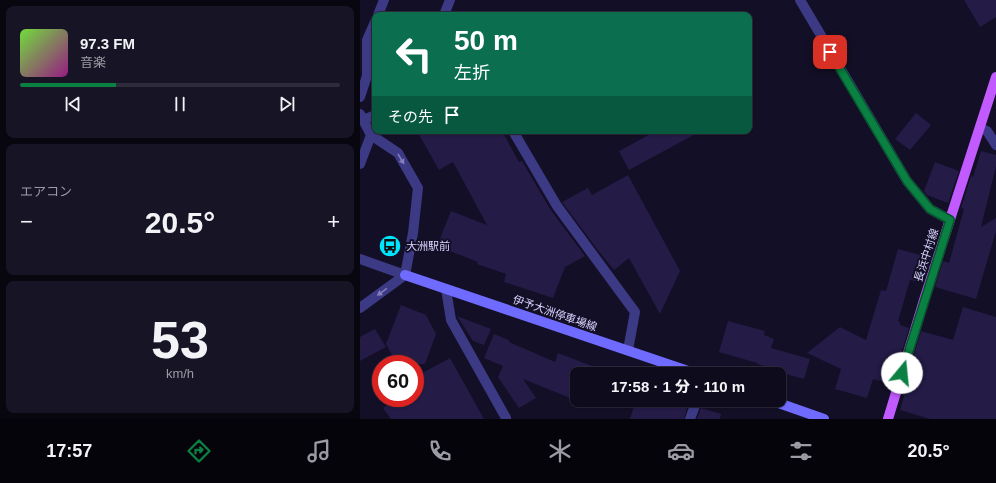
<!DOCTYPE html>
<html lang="ja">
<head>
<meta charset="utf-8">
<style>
  :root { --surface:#0e0b1c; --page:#171425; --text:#f1f3f6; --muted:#9b9ba3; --line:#2e2b3b; --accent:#0b8043 }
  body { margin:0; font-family:Helvetica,"Noto Sans JP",sans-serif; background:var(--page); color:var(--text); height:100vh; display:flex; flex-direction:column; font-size:15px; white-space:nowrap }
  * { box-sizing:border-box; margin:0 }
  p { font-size:13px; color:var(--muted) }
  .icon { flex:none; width:22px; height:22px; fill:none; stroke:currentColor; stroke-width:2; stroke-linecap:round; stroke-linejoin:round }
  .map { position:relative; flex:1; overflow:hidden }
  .drawer { display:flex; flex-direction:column; gap:6px; padding:6px; background:#08060f; width:360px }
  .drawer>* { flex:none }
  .guide { position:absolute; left:12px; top:12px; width:380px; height:122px; border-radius:8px; box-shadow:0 1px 3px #0004,0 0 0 1px var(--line); background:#0b6e4f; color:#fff; overflow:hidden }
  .speed { position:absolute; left:12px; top:355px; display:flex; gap:8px; font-size:20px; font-weight:700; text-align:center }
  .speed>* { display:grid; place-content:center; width:52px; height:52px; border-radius:50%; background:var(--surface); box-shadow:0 1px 3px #0004,0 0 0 1px var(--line); line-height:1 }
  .speed .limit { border:6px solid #d22; background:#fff; color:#111 }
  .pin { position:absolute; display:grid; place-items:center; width:34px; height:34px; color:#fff; margin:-17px; border-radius:8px; box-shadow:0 2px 6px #0006 }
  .me { position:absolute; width:44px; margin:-22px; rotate:17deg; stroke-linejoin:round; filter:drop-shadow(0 0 3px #0008) }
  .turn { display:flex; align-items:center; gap:14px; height:84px; padding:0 16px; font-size:18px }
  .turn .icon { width:52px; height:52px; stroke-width:2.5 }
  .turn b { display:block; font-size:28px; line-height:34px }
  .then { display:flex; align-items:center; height:38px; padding:0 16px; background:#0003; gap:8px; font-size:15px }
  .big { font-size:30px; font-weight:800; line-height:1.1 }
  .drawer .card { flex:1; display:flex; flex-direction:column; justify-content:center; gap:6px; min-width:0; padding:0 14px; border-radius:8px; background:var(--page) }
  .drawer .dial { align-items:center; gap:0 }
  .dial b { font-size:52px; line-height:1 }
  .song { display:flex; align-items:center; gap:12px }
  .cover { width:48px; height:48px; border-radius:6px; background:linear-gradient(135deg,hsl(100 70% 55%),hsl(310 70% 35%)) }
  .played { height:4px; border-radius:2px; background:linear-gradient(90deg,var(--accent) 30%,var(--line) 30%) }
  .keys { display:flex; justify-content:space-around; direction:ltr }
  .heat { display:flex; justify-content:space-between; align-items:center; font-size:22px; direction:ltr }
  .trip { position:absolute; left:210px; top:367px; width:216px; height:40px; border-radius:8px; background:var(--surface); box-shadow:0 1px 3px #0004,0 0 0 1px var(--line); font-weight:800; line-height:40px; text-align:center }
  .menu { display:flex; height:64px; justify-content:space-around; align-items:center; background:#06040b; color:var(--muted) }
  .menu .icon { width:28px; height:28px }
  .menu .on { color:var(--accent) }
  .menu b { font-size:18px; color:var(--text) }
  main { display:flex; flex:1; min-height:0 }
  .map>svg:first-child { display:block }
  .building { fill:#241b47 }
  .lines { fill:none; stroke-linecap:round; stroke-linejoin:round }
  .street { stroke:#3d3a85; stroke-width:10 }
  .secondary { stroke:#6f6bff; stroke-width:10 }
  .primary { stroke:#c25bff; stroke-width:10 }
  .oneway { fill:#837fbc }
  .route-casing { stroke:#07532c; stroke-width:10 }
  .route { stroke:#0b8043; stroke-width:7 }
  .labels { text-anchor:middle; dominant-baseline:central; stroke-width:4; stroke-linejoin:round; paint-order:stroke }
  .poi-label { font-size:11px; fill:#d9d4ff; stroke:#130f26; text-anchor:start }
  .street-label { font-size:11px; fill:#d9d4ff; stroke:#130f26 }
</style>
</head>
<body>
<main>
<section class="drawer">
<div class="card">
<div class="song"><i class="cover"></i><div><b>97.3 FM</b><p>音楽</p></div></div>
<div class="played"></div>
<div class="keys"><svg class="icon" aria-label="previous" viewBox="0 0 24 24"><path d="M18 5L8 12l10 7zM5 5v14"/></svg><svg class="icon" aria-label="pause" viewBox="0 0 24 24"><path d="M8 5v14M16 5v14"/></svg><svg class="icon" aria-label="next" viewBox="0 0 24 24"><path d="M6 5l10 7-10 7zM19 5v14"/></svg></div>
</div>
<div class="card"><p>エアコン</p>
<div class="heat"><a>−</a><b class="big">20.5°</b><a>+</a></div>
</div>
<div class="card dial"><b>53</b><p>km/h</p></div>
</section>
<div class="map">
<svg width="636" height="419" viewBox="0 0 636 419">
  <rect width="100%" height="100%" fill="#130f26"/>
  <g class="building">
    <path d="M 604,0 L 636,0 L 636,17 L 620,27 Z"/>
    <path d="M 556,113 L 571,125 L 550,150 L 535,139 Z"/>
    <path d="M 57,131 L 142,131 L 159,162 L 162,161 L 190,209 L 225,256 L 205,267 L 193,298 L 144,282 L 146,274 L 117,264 L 118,262 L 77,246 L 91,211 L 127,225 L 93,162 L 79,170 Z"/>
    <path d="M 296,131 L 341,131 L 269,170 L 259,151 Z"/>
    <path d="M 621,151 L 636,155 L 636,166 L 621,227 L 636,218 L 636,231 L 616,299 L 575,287 L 583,261 L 589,263 L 604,209 L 601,208 L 611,176 L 613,177 Z"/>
    <path d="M 575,162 L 599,171 L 588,203 L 567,195 L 564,191 Z"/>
    <path d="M 268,175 L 320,271 L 300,314 L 269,258 L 254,270 L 237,249 L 202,202 L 228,188 L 232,195 Z"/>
    <path d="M 538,249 L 571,258 L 563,283 L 550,280 L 538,321 L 540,322 L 540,325 L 549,328 L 532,384 L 513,379 L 507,398 L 475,389 L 481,369 L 447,353 L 480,327 L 506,340 L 521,290 L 526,291 Z"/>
    <path d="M 41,305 L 66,315 L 76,334 L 65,364 L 37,364 L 26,344 Z"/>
    <path d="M 603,307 L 636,317 L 636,419 L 570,419 L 540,410 L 546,389 L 544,388 L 561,331 L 593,340 Z"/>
    <path d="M 97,316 L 131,329 L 124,345 L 113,341 Z"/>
    <path d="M 368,321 L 405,331 L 404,335 L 414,339 L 411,348 L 450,359 L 444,379 L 407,369 L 407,367 L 397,364 L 397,363 L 359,352 Z"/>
    <path d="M 15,329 L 26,347 L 0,361 L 0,337 Z"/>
    <path d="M 134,334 L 149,340 L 149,342 L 195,362 L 198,353 L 245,371 L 244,374 L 217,374 L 217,400 L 233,400 L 230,406 L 163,379 L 176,398 L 159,408 L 138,377 L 143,366 L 124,358 Z"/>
    <path d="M 90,358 L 124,419 L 31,419 L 23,408 L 38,398 L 55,398 L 55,377 Z"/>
    <path d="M 276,400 L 312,400 L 328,405 L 324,419 L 270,419 Z"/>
    <path d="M 341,408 L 361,414 L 360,419 L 337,419 Z"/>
  </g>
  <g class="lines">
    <g class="street">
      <path d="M 440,0 L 547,181 L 570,209 L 590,220"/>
      <path d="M 18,15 L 24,0"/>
      <path d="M 84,15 L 90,0"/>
      <path d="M 0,97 L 7,76 L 7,40 L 15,22"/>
      <path d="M 0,114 L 11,135 L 38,153 L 58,188 L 53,233 L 45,275 L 0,308"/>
      <path d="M 3,120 L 15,115"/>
      <path d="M 620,128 L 627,131 L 636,145"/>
      <path d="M 153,131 L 197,206 L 275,312 L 268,350"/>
      <path d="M 0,164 L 11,135"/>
      <path d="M 0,259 L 45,275"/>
      <path d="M 86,289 L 91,320 L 146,418"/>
      <path d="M 330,419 L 337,400"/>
    </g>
    <g class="secondary">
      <path d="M 45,275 L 337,374"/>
      <path d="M 410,400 L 464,419"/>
    </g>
    <path class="primary" d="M 528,419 L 565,297 L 636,77"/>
  </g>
  <defs><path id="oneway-solid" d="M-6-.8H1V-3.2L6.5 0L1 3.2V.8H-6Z"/></defs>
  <g class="oneway">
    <use href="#oneway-solid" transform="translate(41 159) rotate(59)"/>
    <use href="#oneway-solid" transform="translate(22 292) rotate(144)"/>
  </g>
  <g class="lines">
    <g class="route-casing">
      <path id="route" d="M 470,52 L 547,181 L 570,209 L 590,220 L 542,373"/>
    </g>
    <use href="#route" class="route"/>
  </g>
  <defs>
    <g id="bus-disc" transform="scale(1.15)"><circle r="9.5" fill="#00e5ff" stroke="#130f26"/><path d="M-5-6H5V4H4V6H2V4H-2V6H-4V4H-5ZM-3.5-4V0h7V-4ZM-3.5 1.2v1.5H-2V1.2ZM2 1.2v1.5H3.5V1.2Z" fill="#111"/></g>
  </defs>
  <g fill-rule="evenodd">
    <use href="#bus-disc" x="30" y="246"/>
  </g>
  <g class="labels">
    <g class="poi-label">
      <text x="46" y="246">大洲駅前</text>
    </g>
    <g class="street-label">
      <text transform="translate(566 255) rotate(-72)">長浜中村線</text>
      <text transform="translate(195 313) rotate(19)">伊予大洲停車場線</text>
    </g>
  </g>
</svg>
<div class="speed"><div class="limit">60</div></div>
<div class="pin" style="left:470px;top:52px;background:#d93025"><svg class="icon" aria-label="arrive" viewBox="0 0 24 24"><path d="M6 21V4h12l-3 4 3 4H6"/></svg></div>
<svg class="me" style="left:542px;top:373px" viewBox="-20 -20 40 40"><circle r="19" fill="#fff"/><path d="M0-13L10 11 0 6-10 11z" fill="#0b8043"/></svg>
<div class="trip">17:58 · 1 分 · 110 m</div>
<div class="guide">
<div class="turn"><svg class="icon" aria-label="left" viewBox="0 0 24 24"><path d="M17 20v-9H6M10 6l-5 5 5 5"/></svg><div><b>50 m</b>左折</div></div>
<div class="then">その先<svg class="icon" aria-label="arrive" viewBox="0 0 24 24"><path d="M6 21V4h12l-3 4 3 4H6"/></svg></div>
</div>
</div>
</main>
<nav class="menu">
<b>17:57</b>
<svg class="icon on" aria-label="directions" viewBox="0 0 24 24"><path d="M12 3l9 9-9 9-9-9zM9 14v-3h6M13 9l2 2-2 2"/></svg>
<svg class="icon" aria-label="music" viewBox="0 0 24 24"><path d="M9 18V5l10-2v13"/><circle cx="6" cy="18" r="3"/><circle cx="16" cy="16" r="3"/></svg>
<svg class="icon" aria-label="phone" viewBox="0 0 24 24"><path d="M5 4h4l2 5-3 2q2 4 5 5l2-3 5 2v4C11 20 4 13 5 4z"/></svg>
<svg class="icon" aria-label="climate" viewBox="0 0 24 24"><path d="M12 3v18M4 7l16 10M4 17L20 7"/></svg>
<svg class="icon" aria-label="car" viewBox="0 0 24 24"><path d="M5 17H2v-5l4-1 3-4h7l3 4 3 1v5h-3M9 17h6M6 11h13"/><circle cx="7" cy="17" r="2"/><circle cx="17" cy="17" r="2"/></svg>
<svg class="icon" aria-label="filters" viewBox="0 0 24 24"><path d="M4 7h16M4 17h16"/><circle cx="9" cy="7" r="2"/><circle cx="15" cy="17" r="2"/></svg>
<b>20.5°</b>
</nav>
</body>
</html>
